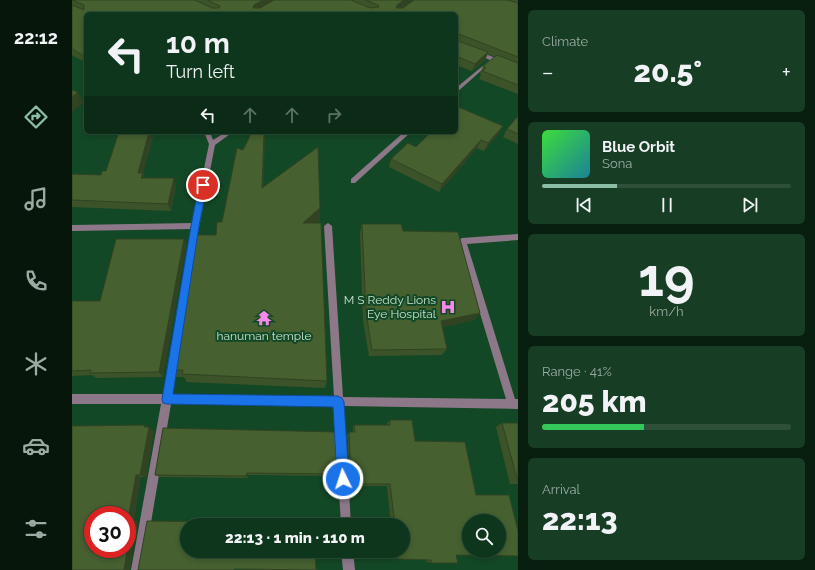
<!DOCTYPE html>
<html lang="en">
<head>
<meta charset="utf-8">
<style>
  :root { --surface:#0e361c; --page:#173e25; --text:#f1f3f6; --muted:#9baba3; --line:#2e503b; --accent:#8abfa5 }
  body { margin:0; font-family:Raleway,sans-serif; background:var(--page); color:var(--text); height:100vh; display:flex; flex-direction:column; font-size:15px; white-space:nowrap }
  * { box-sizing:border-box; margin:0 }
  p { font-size:13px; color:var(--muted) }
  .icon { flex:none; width:22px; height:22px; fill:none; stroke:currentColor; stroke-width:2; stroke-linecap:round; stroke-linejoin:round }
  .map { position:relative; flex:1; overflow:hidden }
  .side { display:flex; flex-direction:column; gap:10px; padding:10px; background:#081e0f; width:297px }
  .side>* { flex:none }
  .banner { position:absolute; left:12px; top:12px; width:374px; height:122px; border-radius:6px; box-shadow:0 2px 6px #0003,0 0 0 1px var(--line); background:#0e361c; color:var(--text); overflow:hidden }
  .controls { position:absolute; left:390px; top:514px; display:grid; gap:8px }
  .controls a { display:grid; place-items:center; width:44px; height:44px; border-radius:50%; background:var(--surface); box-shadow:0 2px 6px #0003,0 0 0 1px var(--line); font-size:20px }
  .speed { position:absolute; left:12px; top:506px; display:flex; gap:8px; font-size:20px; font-weight:700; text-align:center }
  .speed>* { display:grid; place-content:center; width:52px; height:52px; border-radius:50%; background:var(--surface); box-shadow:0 2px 6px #0003,0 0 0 1px var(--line); line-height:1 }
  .speed .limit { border:6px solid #d22; background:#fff; color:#111 }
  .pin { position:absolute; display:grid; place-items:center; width:34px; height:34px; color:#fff; margin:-17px; border:2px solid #fff; border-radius:50%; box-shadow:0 1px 4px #0007 }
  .me { position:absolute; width:44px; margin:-22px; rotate:356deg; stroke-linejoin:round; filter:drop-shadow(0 0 3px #0008) }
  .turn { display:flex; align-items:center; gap:14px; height:84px; padding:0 16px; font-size:18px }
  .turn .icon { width:52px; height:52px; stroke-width:2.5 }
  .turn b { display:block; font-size:28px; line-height:34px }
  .lanes { display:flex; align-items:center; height:38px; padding:0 16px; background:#0003; justify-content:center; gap:20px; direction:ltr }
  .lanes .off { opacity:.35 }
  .big { font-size:30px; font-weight:800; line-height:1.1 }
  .side .tile { flex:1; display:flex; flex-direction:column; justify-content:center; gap:6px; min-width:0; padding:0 14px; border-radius:6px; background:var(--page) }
  .side .dial { align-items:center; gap:0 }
  .dial b { font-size:52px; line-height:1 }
  .song { display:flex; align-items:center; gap:12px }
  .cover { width:48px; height:48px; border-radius:6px; background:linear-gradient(135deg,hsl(120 70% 55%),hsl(190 70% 35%)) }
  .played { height:4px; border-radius:2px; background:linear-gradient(90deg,var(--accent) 30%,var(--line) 30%) }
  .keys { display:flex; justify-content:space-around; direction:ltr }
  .heat { display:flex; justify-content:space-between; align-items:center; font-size:22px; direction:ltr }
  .charge { height:6px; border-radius:3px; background:linear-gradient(90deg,#34c759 41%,var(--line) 0) }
  .trip { position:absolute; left:108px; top:518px; width:230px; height:40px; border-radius:20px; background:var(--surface); box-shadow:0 2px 6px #0003,0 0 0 1px var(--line); font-weight:800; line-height:40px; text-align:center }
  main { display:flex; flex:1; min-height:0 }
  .tab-bar { display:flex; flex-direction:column; width:72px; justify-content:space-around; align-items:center; background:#06160b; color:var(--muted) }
  .tab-bar .icon { width:28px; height:28px }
  .tab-bar .active { color:var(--accent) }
  .tab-bar b { font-size:18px; color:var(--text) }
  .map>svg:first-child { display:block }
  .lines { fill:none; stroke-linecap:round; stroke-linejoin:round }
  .minor { fill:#8d7889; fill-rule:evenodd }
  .wall { fill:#3c5329 }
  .shaded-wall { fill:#314322 }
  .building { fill:#466030; stroke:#314322; fill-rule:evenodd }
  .route { fill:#1a73e8; stroke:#114b97 }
  .labels { text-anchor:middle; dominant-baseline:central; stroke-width:4; stroke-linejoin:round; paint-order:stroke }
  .poi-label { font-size:12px; fill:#c6e1cc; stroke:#134826; text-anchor:end }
</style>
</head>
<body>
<main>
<nav class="tab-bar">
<b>22:12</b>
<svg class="icon active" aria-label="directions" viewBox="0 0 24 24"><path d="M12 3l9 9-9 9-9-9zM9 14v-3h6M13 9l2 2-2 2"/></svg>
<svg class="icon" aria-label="music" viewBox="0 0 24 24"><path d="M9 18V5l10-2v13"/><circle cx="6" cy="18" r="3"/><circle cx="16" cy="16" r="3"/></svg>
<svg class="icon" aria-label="phone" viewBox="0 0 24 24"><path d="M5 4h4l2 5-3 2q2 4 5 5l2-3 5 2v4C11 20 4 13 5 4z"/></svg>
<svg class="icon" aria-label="climate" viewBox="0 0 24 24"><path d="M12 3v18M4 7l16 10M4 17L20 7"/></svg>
<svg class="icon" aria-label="car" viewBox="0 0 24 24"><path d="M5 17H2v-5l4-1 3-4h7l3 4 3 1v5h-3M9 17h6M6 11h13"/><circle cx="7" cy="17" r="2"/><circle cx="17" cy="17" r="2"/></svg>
<svg class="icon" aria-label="filters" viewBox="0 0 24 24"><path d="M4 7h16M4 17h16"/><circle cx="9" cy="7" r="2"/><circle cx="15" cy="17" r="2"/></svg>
</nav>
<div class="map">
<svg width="446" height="570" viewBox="0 0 446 570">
  <rect width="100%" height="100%" fill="#134826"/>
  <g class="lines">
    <g class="minor">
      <path d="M 406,51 L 446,67 L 446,71 L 420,61 L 384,93 L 384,88 L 418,60 L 404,54 L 403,53 Z"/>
      <path d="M 132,132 L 138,132 L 141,140 L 154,132 L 161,132 L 143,145 L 120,264 L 114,264 L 113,262 L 120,229 L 0,231 L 0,225 L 121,223 L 137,144 Z"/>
      <path d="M 332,132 L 339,132 L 283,183 L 279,183 L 279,179 Z"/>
      <path d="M 256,223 L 260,226 L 271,397 L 434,399 L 386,241 L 390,238 L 446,234 L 446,240 L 395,244 L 443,399 L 446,399 L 446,409 L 272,406 L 279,525 L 269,525 L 262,406 L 99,404 L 71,570 L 59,570 L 89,404 L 0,404 L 0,394 L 91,394 L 97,362 L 98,359 L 101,358 L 104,359 L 105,362 L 100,394 L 262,397 L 252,226 Z"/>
      <path d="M 269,551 L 281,551 L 283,570 L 271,570 Z"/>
    </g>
  </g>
  <g class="wall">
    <path d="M 0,0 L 340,0 L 330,8 L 331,8 L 342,0 L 446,0 L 446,94 L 407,79 L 409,75 L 408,74 L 411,66 L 423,57 L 416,54 L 413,60 L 400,71 L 384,65 L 384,14 L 14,14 L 14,63 L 0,55 Z"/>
    <path d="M 446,116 L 446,144 L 431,137 L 435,129 Z"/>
    <path d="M 431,126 L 426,134 L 412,151 L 405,148 L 367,192 L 317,167 L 319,159 L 344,147 Z"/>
    <path d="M 47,132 L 82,132 L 71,174 L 73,178 L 104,186 L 99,211 L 0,207 L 0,174 L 29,175 L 34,171 Z"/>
    <path d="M 180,132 L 193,132 L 191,187 L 248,208 L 248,220 L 244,223 L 255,381 L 253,388 L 115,382 L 112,377 L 103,377 L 98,370 L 144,235 L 150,222 Z"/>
    <path d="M 290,224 L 331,231 L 408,313 L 402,320 L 370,327 L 375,349 L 370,355 L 297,356 L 291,320 L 288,233 Z"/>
    <path d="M 112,239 L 114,246 L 91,377 L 24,378 L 20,375 L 0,376 L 0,301 L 28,301 Z"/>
    <path d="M 318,420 L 343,441 L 384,555 L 360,563 L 355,562 L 354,560 L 326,559 L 323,558 L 322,551 L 331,551 L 331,525 L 319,525 L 315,486 L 285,486 L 284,476 L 278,476 L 275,435 L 277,432 L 281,432 L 281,428 L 282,425 L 315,425 L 315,423 Z"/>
    <path d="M 430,423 L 446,423 L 446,484 L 438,484 L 424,427 Z"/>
    <path d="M 73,425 L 82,431 L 74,477 L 69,477 L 62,520 L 66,521 L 0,570 Z"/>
    <path d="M 91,428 L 266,474 L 265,476 L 176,475 L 176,478 L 88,477 L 83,475 Z"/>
  </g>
  <g class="shaded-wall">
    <path d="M 191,0 L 204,0 L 182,13 L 181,8 L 182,5 Z"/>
    <path d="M 332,0 L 340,0 L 323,13 L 325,5 Z"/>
    <path d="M 416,52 L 413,60 L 400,71 L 403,64 Z"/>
    <path d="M 6,92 L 12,103 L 0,112 L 0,97 Z"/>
    <path d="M 431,126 L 426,134 L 412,151 L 416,143 Z"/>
    <path d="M 77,132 L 82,132 L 71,174 L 74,181 L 70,180 L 66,173 Z"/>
    <path d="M 192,132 L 193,132 L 191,200 L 190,188 Z"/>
    <path d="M 409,140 L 405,148 L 367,192 L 370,184 Z"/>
    <path d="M 102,178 L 104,186 L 99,211 L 96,204 Z"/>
    <path d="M 248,208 L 248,220 L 230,234 L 231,223 Z"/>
    <path d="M 112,239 L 114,246 L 91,377 L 87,372 Z"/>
    <path d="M 408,313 L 402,320 L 364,329 L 369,321 Z"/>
    <path d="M 73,425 L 82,431 L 74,477 L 68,475 Z"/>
    <path d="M 175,473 L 176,475 L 176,478 L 174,476 Z"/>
    <path d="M 64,475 L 69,477 L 62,520 L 66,521 L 58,570 L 52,570 L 56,520 Z"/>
  </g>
  <g class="building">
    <path d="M 0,0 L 123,0 L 140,8 L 147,8 L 148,6 L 135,0 L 191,0 L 182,5 L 181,8 L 188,8 L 202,0 L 279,0 L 298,8 L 307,7 L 306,5 L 293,0 L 332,0 L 325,5 L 324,8 L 331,8 L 342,0 L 435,0 L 446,3 L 446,57 L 387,34 L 385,35 L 386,41 L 416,52 L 403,64 L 384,56 L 384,14 L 14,14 L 14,55 L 12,56 L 0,49 L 0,5 L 12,10 L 12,5 Z"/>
    <path d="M 425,55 L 446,63 L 446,85 L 410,71 L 414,68 L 411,66 Z"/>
    <path d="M 0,90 L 6,92 L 0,97 Z"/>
    <path d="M 384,106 L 431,126 L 416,143 L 409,140 L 370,184 L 319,159 L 336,143 L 344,147 L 359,132 L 384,132 Z"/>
    <path d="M 446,116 L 446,134 L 435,129 Z"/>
    <path d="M 47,132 L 77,132 L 66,173 L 71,173 L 69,178 L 102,178 L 96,204 L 0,200 L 0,174 L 29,175 L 30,171 L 34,171 Z"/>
    <path d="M 180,132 L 192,132 L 190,188 L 246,147 L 248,208 L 231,223 L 249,223 L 255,381 L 110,374 L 111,370 L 98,370 L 122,235 L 144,235 L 145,222 L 150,222 L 165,148 L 171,150 Z"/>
    <path d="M 290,224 L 329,224 L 331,231 L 386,232 L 408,313 L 369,321 L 375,349 L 300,350 L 294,312 Z"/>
    <path d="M 44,239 L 112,239 L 87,372 L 18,373 L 19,370 L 0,371 L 0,301 L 28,301 Z"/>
    <path d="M 318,420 L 340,420 L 343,441 L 393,442 L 404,495 L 437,495 L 446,531 L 446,556 L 384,555 L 386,563 L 360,563 L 359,560 L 326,559 L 325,551 L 331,551 L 331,525 L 323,525 L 318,484 L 287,484 L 286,474 L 279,474 L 277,432 L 283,432 L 282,425 L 318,425 ZM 397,521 L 427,521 L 427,551 L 397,551 Z"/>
    <path d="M 430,423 L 446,423 L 446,482 Z"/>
    <path d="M 73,425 L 72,427 L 77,427 L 68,475 L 64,475 L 56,520 L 60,520 L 52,570 L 0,570 L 0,426 ZM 21,515 L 55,515 L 55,549 L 21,549 Z"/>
    <path d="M 91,428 L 264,432 L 266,474 L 175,473 L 174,476 L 83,475 Z"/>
    <path d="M 75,521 L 242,523 L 242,525 L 115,525 L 115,551 L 243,551 L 244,570 L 162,569 L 162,570 L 66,570 Z"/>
  </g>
  <path class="route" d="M 131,182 L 135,185 L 127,226 L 101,394 L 266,396 L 270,398 L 272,402 L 277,479 L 275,483 L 271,485 L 267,483 L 265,479 L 261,407 L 95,404 L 91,403 L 90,399 L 119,226 L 127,185 Z"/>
  <defs>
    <g id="hospital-bare" transform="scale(1.2)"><path d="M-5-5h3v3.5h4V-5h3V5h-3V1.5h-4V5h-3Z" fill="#f888ea" stroke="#134826" stroke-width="2.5" paint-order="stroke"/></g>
    <g id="temple-bare" transform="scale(1.2)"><path d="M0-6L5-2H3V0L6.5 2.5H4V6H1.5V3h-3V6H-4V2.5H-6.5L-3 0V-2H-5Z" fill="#f888ea" stroke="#134826" stroke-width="2.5" paint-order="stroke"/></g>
  </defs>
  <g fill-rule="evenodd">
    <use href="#hospital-bare" x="376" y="307"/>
    <use href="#temple-bare" x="192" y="318"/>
  </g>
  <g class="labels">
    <g class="poi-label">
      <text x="364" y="300">M S Reddy Lions<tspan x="364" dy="14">Eye Hospital</tspan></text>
      <text x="192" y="336" text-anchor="middle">hanuman temple</text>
    </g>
  </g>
</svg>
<div class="controls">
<a><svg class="icon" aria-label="search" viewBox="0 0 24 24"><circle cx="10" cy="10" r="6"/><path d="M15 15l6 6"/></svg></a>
</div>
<div class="speed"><div class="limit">30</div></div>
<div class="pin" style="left:131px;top:185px;background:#d93025"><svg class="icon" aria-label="arrive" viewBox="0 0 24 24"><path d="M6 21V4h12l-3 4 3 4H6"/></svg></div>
<svg class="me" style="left:271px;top:479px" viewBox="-20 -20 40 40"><circle r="17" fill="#1a73e8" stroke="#fff" stroke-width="3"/><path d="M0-11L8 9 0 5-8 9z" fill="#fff"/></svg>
<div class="trip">22:13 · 1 min · 110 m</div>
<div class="banner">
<div class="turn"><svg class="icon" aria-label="left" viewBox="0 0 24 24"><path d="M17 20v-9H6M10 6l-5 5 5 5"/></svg><div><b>10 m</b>Turn left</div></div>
<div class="lanes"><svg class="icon" aria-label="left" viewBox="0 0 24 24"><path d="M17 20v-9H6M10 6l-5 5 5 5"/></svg><svg class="icon off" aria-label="ahead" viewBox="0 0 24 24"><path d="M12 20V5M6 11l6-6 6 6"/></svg><svg class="icon off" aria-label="ahead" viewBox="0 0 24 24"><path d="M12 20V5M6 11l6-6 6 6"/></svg><svg class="icon off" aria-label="right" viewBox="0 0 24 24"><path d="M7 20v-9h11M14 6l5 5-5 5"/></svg></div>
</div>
</div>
<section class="side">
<div class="tile"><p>Climate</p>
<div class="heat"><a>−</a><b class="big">20.5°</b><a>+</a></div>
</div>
<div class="tile">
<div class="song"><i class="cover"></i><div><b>Blue Orbit</b><p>Sona</p></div></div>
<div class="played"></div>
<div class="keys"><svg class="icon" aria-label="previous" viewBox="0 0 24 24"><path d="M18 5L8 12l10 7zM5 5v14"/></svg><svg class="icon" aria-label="pause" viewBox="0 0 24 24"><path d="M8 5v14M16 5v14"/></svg><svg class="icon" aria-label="next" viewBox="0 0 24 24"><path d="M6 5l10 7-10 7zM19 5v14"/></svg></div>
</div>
<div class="tile dial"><b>19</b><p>km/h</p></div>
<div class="tile"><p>Range · 41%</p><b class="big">205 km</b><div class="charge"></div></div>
<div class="tile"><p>Arrival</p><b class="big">22:13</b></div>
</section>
</main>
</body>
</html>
